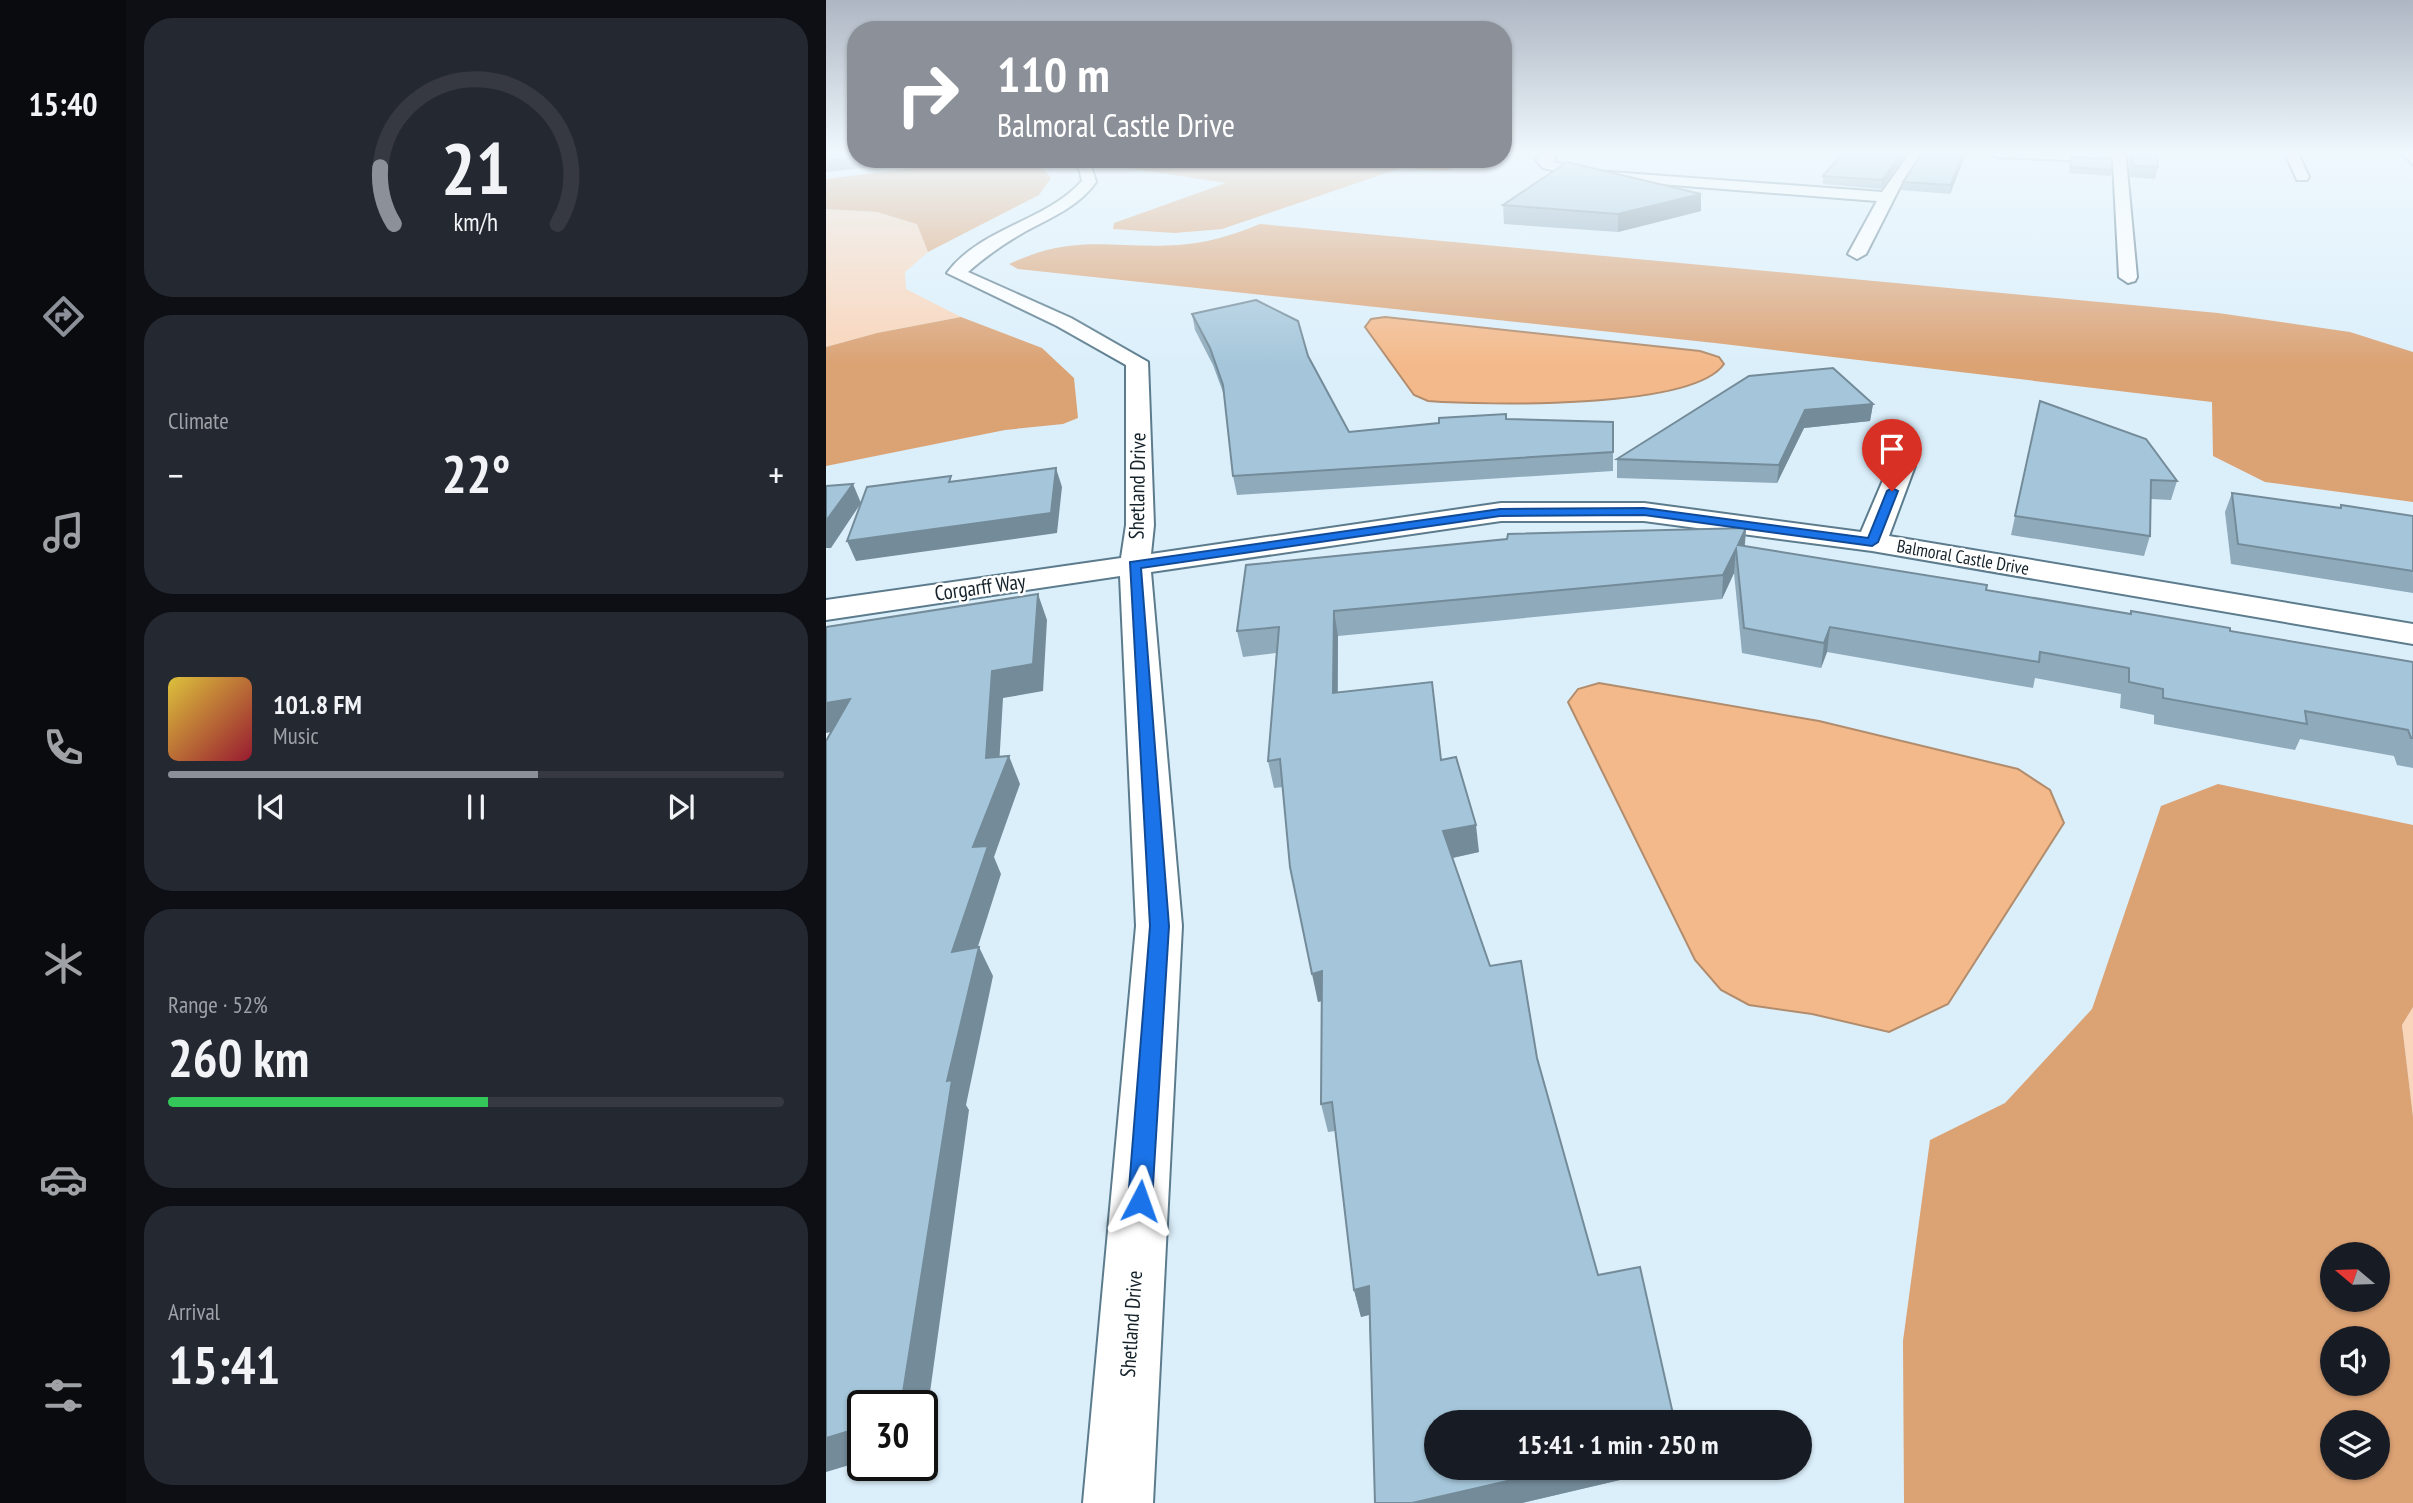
<!DOCTYPE html>
<html lang="en">
<head>
<meta charset="utf-8">
<style>
  :root { --surface:#171b24; --page:#242831; --text:#f1f3f6; --muted:#9ea1a6; --line:#363941; --accent:#8c9099 }
  body { margin:0; font-family:"PT Sans Narrow",sans-serif; background:var(--page); color:var(--text); height:100vh; display:flex; flex-direction:column; font-size:26px; white-space:nowrap }
  * { box-sizing:border-box; margin:0 }
  p { font-size:23px; color:var(--muted) }
  .icon { flex:none; width:38px; height:38px; fill:none; stroke:currentColor; stroke-width:2; stroke-linecap:round; stroke-linejoin:round }
  .map { position:relative; flex:1; overflow:hidden }
  .drawer { display:flex; flex-direction:column; gap:18px; padding:18px; background:#0d0f14; width:700px }
  .drawer>* { flex:none }
  .guide { position:absolute; left:21px; top:21px; width:665px; height:147px; border-radius:28px; box-shadow:0 2px 5px #0004; background:#8c9099; color:#fff; overflow:hidden }
  .needle { width:46px; rotate:289deg }
  .fabs { position:absolute; left:1494px; top:1242px; display:grid; gap:14px }
  .fabs a { display:grid; place-items:center; width:70px; height:70px; border-radius:50%; background:var(--surface); box-shadow:0 2px 5px #0004; font-size:35px }
  .speed { position:absolute; left:21px; top:1390px; display:flex; gap:14px; font-size:35px; font-weight:700; text-align:center }
  .speed>* { display:grid; place-content:center; width:91px; height:91px; border-radius:50%; background:var(--surface); box-shadow:0 2px 5px #0004; line-height:1 }
  .speed .limit { border:4px solid #111; border-radius:10px; background:#fff; color:#111 }
  .pin { position:absolute; display:grid; place-items:center; width:60px; height:60px; color:#fff; margin:-72px -30px; border-radius:50% 50% 50% 0; rotate:-45deg; box-shadow:0 0 7px #0007 }
  .pin .icon { rotate:45deg }
  .me { position:absolute; width:77px; margin:-38px; rotate:4deg; stroke-linejoin:round; filter:drop-shadow(0 0 5px #0008) }
  .turn { display:flex; align-items:center; gap:24px; height:147px; padding:0 35px; font-size:32px }
  .turn .icon { width:91px; height:91px; stroke-width:2.5 }
  .turn b { display:block; font-size:49px; line-height:60px }
  .big { font-size:52px; font-weight:800; line-height:1.1 }
  .drawer .card { flex:1; display:flex; flex-direction:column; justify-content:center; gap:10px; min-width:0; padding:0 24px; border-radius:28px; background:var(--page) }
  .drawer .dial { align-items:center; gap:0 }
  .dial svg { height:182px; overflow:visible; fill:none; stroke:var(--line); stroke-width:7; stroke-linecap:round; text-anchor:middle }
  .dial text { fill:var(--text); stroke:none }
  .song { display:flex; align-items:center; gap:21px }
  .cover { width:84px; height:84px; border-radius:10px; background:linear-gradient(135deg,hsl(50 70% 55%),hsl(350 70% 35%)) }
  .played { height:7px; border-radius:4px; background:linear-gradient(90deg,var(--accent) 60%,var(--line) 60%) }
  .keys { display:flex; justify-content:space-around; direction:ltr }
  .heat { display:flex; justify-content:space-between; align-items:center; font-size:38px; direction:ltr }
  .charge { height:10px; border-radius:5px; background:linear-gradient(90deg,#34c759 52%,var(--line) 0) }
  .trip { position:absolute; left:598px; top:1410px; width:388px; height:70px; border-radius:35px; background:var(--surface); box-shadow:0 2px 5px #0004; font-weight:800; line-height:70px; text-align:center }
  main { display:flex; flex:1; min-height:0 }
  .menu { display:flex; flex-direction:column; width:126px; justify-content:space-around; align-items:center; background:#090b0e; color:var(--muted) }
  .menu .icon { width:49px; height:49px }
  .menu .active { color:var(--accent) }
  .menu b { font-size:32px; color:var(--text) }
  .map>svg:first-child { display:block }
  .green { fill:#f9d5ba }
  .forest { fill:#dba274; fill-rule:evenodd }
  .water { fill:#f4b98a; stroke:#b18c6d; stroke-width:2 }
  .lines { fill:none; stroke-linecap:round; stroke-linejoin:round }
  .minor-casing { stroke:#5c7c8d; stroke-width:4 }
  .minor { fill:#fff; fill-rule:evenodd }
  .wall { fill:#8eaabb }
  .shaded-wall { fill:#748b99 }
  .building { fill:#a5c6da; stroke:#748b99; stroke-width:2 }
  .route { fill:#1a73e8; stroke:#114b97; stroke-width:2 }
  .labels { text-anchor:middle; dominant-baseline:central; stroke-width:5; stroke-linejoin:round; paint-order:stroke }
  .far-street-label { font-size:18px; fill:#15222a; stroke:#fff }
  .street-label { font-size:21px; fill:#15222a; stroke:#fff }
</style>
</head>
<body>
<main>
<nav class="menu">
<b>15:40</b>
<svg class="icon active" aria-label="directions" viewBox="0 0 24 24"><path d="M12 3l9 9-9 9-9-9zM9 14v-3h6M13 9l2 2-2 2"/></svg>
<svg class="icon" aria-label="music" viewBox="0 0 24 24"><path d="M9 18V5l10-2v13"/><circle cx="6" cy="18" r="3"/><circle cx="16" cy="16" r="3"/></svg>
<svg class="icon" aria-label="phone" viewBox="0 0 24 24"><path d="M5 4h4l2 5-3 2q2 4 5 5l2-3 5 2v4C11 20 4 13 5 4z"/></svg>
<svg class="icon" aria-label="climate" viewBox="0 0 24 24"><path d="M12 3v18M4 7l16 10M4 17L20 7"/></svg>
<svg class="icon" aria-label="car" viewBox="0 0 24 24"><path d="M5 17H2v-5l4-1 3-4h7l3 4 3 1v5h-3M9 17h6M6 11h13"/><circle cx="7" cy="17" r="2"/><circle cx="17" cy="17" r="2"/></svg>
<svg class="icon" aria-label="filters" viewBox="0 0 24 24"><path d="M4 7h16M4 17h16"/><circle cx="9" cy="7" r="2"/><circle cx="15" cy="17" r="2"/></svg>
</nav>
<section class="drawer">
<div class="card dial"><svg viewBox="0 0 100 80">
<path d="M14 69A42 42 0 1 1 86 69"/>
<path d="M14 69A42 42 0 0 1 8 44" stroke="#8c9099"/>
<text x="50" y="56" font-size="32" font-weight="700">21</text>
<text x="50" y="72" font-size="11">km/h</text>
</svg></div>
<div class="card"><p>Climate</p>
<div class="heat"><a>−</a><b class="big">22°</b><a>+</a></div>
</div>
<div class="card">
<div class="song"><i class="cover"></i><div><b>101.8 FM</b><p>Music</p></div></div>
<div class="played"></div>
<div class="keys"><svg class="icon" aria-label="previous" viewBox="0 0 24 24"><path d="M18 5L8 12l10 7zM5 5v14"/></svg><svg class="icon" aria-label="pause" viewBox="0 0 24 24"><path d="M8 5v14M16 5v14"/></svg><svg class="icon" aria-label="next" viewBox="0 0 24 24"><path d="M6 5l10 7-10 7zM19 5v14"/></svg></div>
</div>
<div class="card"><p>Range · 52%</p><b class="big">260 km</b><div class="charge"></div></div>
<div class="card"><p>Arrival</p><b class="big">15:41</b></div>
</section>
<div class="map">
<svg width="1587" height="1503" viewBox="0 0 1587 1503">
  <rect width="100%" height="100%" fill="#dbeffb"/>
  <g class="green">
    <path d="M 0,209 L 51,212 L 92,224 L 102,252 L 79,272 L 80,289 L 135,317 L 51,333 L 0,347 Z"/>
    <path d="M 1587,1007 L 1587,1117 L 1576,1025 Z"/>
  </g>
  <g class="forest">
    <path d="M 163,159 C 191,159 207,153 225,178 L 213,195 L 102,252 L 91,224 L 51,212 L 0,209 L 0,179 Z"/>
    <path d="M 289,159 L 646,159 L 621,171 L 575,168 L 396,229 L 349,233 L 287,229 L 288,223 L 400,183 L 302,168 Z"/>
    <path d="M 434,224 L 1392,313 L 1524,332 L 1587,352 L 1587,502 L 1439,482 L 1387,456 L 1386,402 L 889,343 L 192,269 L 183,264 C 249,233 285,249 352,245 C 381,243 407,235 434,224 Z"/>
    <path d="M 135,317 L 216,348 L 248,378 L 252,418 L 237,424 L 179,430 L 0,466 L 0,347 L 51,333 Z"/>
    <path d="M 1392,784 L 1587,825 L 1587,1007 L 1576,1025 L 1587,1117 L 1587,1503 L 1078,1503 L 1077,1341 L 1104,1140 L 1179,1103 L 1266,1009 L 1335,806 ZM 1507,1255 L 1552,1255 L 1552,1300 L 1507,1300 ZM 1507,1339 L 1552,1339 L 1552,1384 L 1507,1384 ZM 1507,1423 L 1552,1423 L 1552,1468 L 1507,1468 Z"/>
  </g>
  <g class="water">
    <path d="M 559,317 L 874,351 L 893,357 L 898,364 C 867,410 657,405 602,401 L 588,395 L 539,327 L 545,319 Z"/>
    <path d="M 773,683 L 993,721 L 1192,769 L 1224,790 L 1238,823 L 1122,1004 L 1063,1032 L 986,1014 L 923,1005 L 895,990 L 869,960 L 742,702 L 752,689 Z"/>
  </g>
  <g class="lines">
    <g class="minor-casing">
      <g id="minor">
        <path d="M 717,153 L 731,153 L 727,162 L 771,171 L 1056,192 L 1084,153 L 1097,153 L 1078,179 L 1040,254 L 1031,259 L 1022,254 L 1051,201 L 771,179 L 717,168 L 710,160 Z"/>
        <path d="M 1165,153 L 1305,153 L 1300,159 L 1311,277 L 1309,281 L 1302,283 L 1293,277 L 1287,162 L 1171,157 Z"/>
        <path d="M 1459,153 L 1472,153 L 1483,177 L 1481,180 L 1471,180 Z"/>
        <path d="M 1575,153 L 1587,153 L 1587,164 Z"/>
        <path d="M 247,159 L 263,159 L 270,182 C 252,207 226,217 200,231 C 179,243 160,256 142,272 L 245,318 L 322,362 L 328,525 L 325,554 L 675,503 L 818,503 L 1035,532 L 1063,466 L 1067,460 L 1085,460 L 1089,466 L 1063,536 L 1587,624 L 1587,644 L 1046,551 L 818,521 L 675,521 L 325,572 L 356,926 L 327,1503 L 257,1503 L 310,926 L 294,576 L 0,620 L 0,600 L 295,558 L 300,525 L 300,365 L 231,326 L 121,273 C 154,228 219,222 256,181 L 252,164 Z"/>
      </g>
    </g>
    <use href="#minor" class="minor"/>
  </g>
  <g class="wall">
    <path d="M 1081,153 L 1055,189 L 997,184 L 997,176 Z"/>
    <path d="M 1140,153 L 1124,194 L 1075,190 L 1077,182 Z"/>
    <path d="M 1304,153 L 1330,153 L 1332,167 L 1329,179 L 1304,177 L 1303,160 Z"/>
    <path d="M 1246,157 L 1286,170 L 1285,176 L 1243,173 Z"/>
    <path d="M 677,205 L 875,211 L 792,232 L 678,224 Z"/>
    <path d="M 366,314 L 482,356 L 523,432 L 680,419 L 787,422 L 787,471 L 411,495 L 407,476 L 398,395 L 387,365 L 369,330 Z"/>
    <path d="M 1214,401 L 1351,481 L 1345,500 L 1325,499 L 1324,536 L 1318,556 L 1185,535 Z"/>
    <path d="M 1047,404 L 1044,421 L 978,428 L 951,483 L 791,478 L 791,459 Z"/>
    <path d="M 1406,493 L 1513,508 L 1515,505 L 1587,516 L 1587,593 L 1405,564 L 1399,512 Z"/>
    <path d="M 920,528 L 919,546 L 1160,590 L 1304,614 L 1305,611 L 1404,631 L 1587,662 L 1587,768 L 1571,765 L 1568,756 L 1474,739 L 1469,750 L 1328,724 L 1328,715 L 1294,708 L 1295,694 L 1209,678 L 1207,688 L 1001,652 L 995,668 L 916,653 L 908,573 L 896,599 L 512,636 L 512,693 L 615,760 L 653,852 L 627,858 L 611,1468 L 845,1468 L 696,1503 L 549,1503 L 543,1315 L 535,1317 L 528,1290 L 509,1131 L 502,1132 L 495,1104 L 496,1001 L 492,1002 L 457,787 L 448,788 L 442,761 L 450,653 L 417,657 L 411,631 Z"/>
  </g>
  <g class="shaded-wall">
    <path d="M 1076,153 L 1081,153 L 1055,189 L 1056,180 Z"/>
    <path d="M 1138,153 L 1140,153 L 1124,194 L 1125,185 Z"/>
    <path d="M 30,158 L 30,159 L 86,159 L 54,163 L 55,166 L 0,172 L 0,161 Z"/>
    <path d="M 875,194 L 875,211 L 792,232 L 792,214 Z"/>
    <path d="M 1047,404 L 1044,421 L 978,428 L 951,483 L 953,465 L 979,410 Z"/>
    <path d="M 230,468 L 236,487 L 231,533 L 30,561 L 21,541 Z"/>
    <path d="M 27,484 L 35,503 L 5,548 L 0,548 L 0,521 Z"/>
    <path d="M 920,528 L 918,551 L 912,545 Z"/>
    <path d="M 910,549 L 908,573 L 896,599 L 897,575 Z"/>
    <path d="M 212,594 L 221,620 L 217,691 L 177,698 L 172,784 L 183,756 L 194,784 L 168,857 L 175,874 L 141,981 L 126,952 L 147,847 L 160,758 L 166,671 Z"/>
    <path d="M 508,611 L 512,636 L 511,719 L 507,693 Z"/>
    <path d="M 1004,627 L 1001,652 L 995,668 L 998,643 Z"/>
    <path d="M 24,699 L 38,726 L 0,733 L 0,703 Z"/>
    <path d="M 650,825 L 653,852 L 621,859 L 617,831 Z"/>
    <path d="M 153,947 L 167,976 L 140,1105 L 143,1110 L 97,1443 L 96,1405 L 75,1405 L 121,1081 Z"/>
    <path d="M 496,971 L 502,999 L 492,1002 L 486,974 Z"/>
    <path d="M 543,1286 L 550,1313 L 535,1317 L 528,1290 Z"/>
    <path d="M 37,1427 L 37,1461 L 0,1472 L 0,1438 Z"/>
    <path d="M 738,1468 L 845,1468 L 696,1503 L 586,1503 Z"/>
  </g>
  <g class="building">
    <path d="M 0,153 L 30,153 L 30,158 L 0,161 Z"/>
    <path d="M 1017,153 L 1076,153 L 1056,180 L 997,176 Z"/>
    <path d="M 1096,153 L 1138,153 L 1125,185 L 1077,182 Z"/>
    <path d="M 1306,153 L 1330,153 L 1332,167 L 1307,166 Z"/>
    <path d="M 1246,157 L 1286,159 L 1286,170 L 1244,167 Z"/>
    <path d="M 741,162 L 875,194 L 792,214 L 677,205 Z"/>
    <path d="M 430,300 L 472,321 L 482,356 L 523,432 L 613,423 L 613,418 L 680,414 L 680,419 L 787,422 L 787,452 L 407,476 L 397,385 L 384,348 L 366,314 Z"/>
    <path d="M 1007,368 L 1047,404 L 979,410 L 953,465 L 791,459 L 923,376 Z"/>
    <path d="M 1214,401 L 1320,439 L 1351,481 L 1325,480 L 1324,536 L 1189,516 Z"/>
    <path d="M 230,468 L 225,513 L 21,541 L 41,487 L 125,476 L 123,482 Z"/>
    <path d="M 27,484 L 0,521 L 0,486 Z"/>
    <path d="M 1406,493 L 1515,508 L 1515,505 L 1587,516 L 1587,571 L 1412,544 Z"/>
    <path d="M 920,528 L 912,545 L 1161,585 L 1160,590 L 1305,614 L 1305,611 L 1404,628 L 1404,631 L 1587,662 L 1587,738 L 1585,738 L 1582,730 L 1479,711 L 1481,724 L 1337,698 L 1337,689 L 1303,682 L 1303,668 L 1214,652 L 1213,662 L 1004,627 L 998,643 L 918,628 L 910,549 L 897,575 L 508,611 L 507,693 L 606,682 L 615,760 L 630,757 L 650,825 L 617,831 L 664,966 L 695,961 L 711,1058 L 772,1275 L 814,1267 L 849,1423 L 611,1423 L 611,1468 L 738,1468 L 586,1503 L 549,1503 L 543,1286 L 528,1290 L 506,1102 L 495,1104 L 496,971 L 486,974 L 464,867 L 454,759 L 442,761 L 453,627 L 411,631 L 420,565 L 681,539 L 682,534 Z"/>
    <path d="M 212,594 L 207,664 L 166,671 L 160,758 L 183,756 L 147,847 L 162,846 L 126,952 L 153,947 L 121,1081 L 126,1080 L 75,1405 L 37,1405 L 37,1427 L 0,1438 L 0,741 L 24,699 L 0,703 L 0,627 Z"/>
  </g>
  <linearGradient id="sky" x2="0" y2="1"><stop stop-color="#adb6c2"/><stop offset="0.42" stop-color="#eff8fd"/><stop offset="1" stop-color="#eff8fd" stop-opacity="0"/></linearGradient>
  <rect width="1587" height="364" fill="url(#sky)"/>
  <path class="route" d="M 1066,488 L 1072,491 L 1052,542 L 1046,546 L 818,515 L 674,516 L 315,568 L 343,926 L 326,1201 L 322,1209 L 314,1212 L 306,1209 L 302,1201 L 324,926 L 304,562 L 674,509 L 818,508 L 1042,538 L 1061,491 Z"/>
  <g class="labels">
    <g class="far-street-label">
      <text transform="translate(1137 557) rotate(10)">Balmoral Castle Drive</text>
    </g>
    <g class="street-label">
      <text transform="translate(311 486) rotate(-89)">Shetland Drive</text>
      <text transform="translate(154 587) rotate(-8)">Corgarff Way</text>
      <text transform="translate(305 1324) rotate(-86)">Shetland Drive</text>
    </g>
  </g>
</svg>
<div class="fabs">
<a><svg class="needle" viewBox="-14 -14 28 28"><path d="M0-13l5 13h-10z" fill="#e53935"/><path d="M0 13l5-13h-10z" fill="#9ea1a6"/></svg></a>
<a><svg class="icon" aria-label="sound" viewBox="0 0 24 24"><path d="M4 9h4l5-4v14l-5-4H4zM17 9q2 3 0 6"/></svg></a>
<a><svg class="icon" aria-label="layers" viewBox="0 0 24 24"><path d="M12 4l9 5-9 5-9-5zM3 14l9 5 9-5"/></svg></a>
</div>
<div class="speed"><div class="limit">30</div></div>
<div class="pin" style="left:1066px;top:491px;background:#d93025"><svg class="icon" aria-label="arrive" viewBox="0 0 24 24"><path d="M6 21V4h12l-3 4 3 4H6"/></svg></div>
<svg class="me" style="left:314px;top:1201px" viewBox="-20 -20 40 40"><path d="M0-17L14 15 0 8-14 15z" fill="#1a73e8" stroke="#fff" stroke-width="4"/></svg>
<div class="trip">15:41 · 1 min · 250 m</div>
<div class="guide">
<div class="turn"><svg class="icon" aria-label="right" viewBox="0 0 24 24"><path d="M7 20v-9h11M14 6l5 5-5 5"/></svg><div><b>110 m</b>Balmoral Castle Drive</div></div>
</div>
</div>
</main>
</body>
</html>
